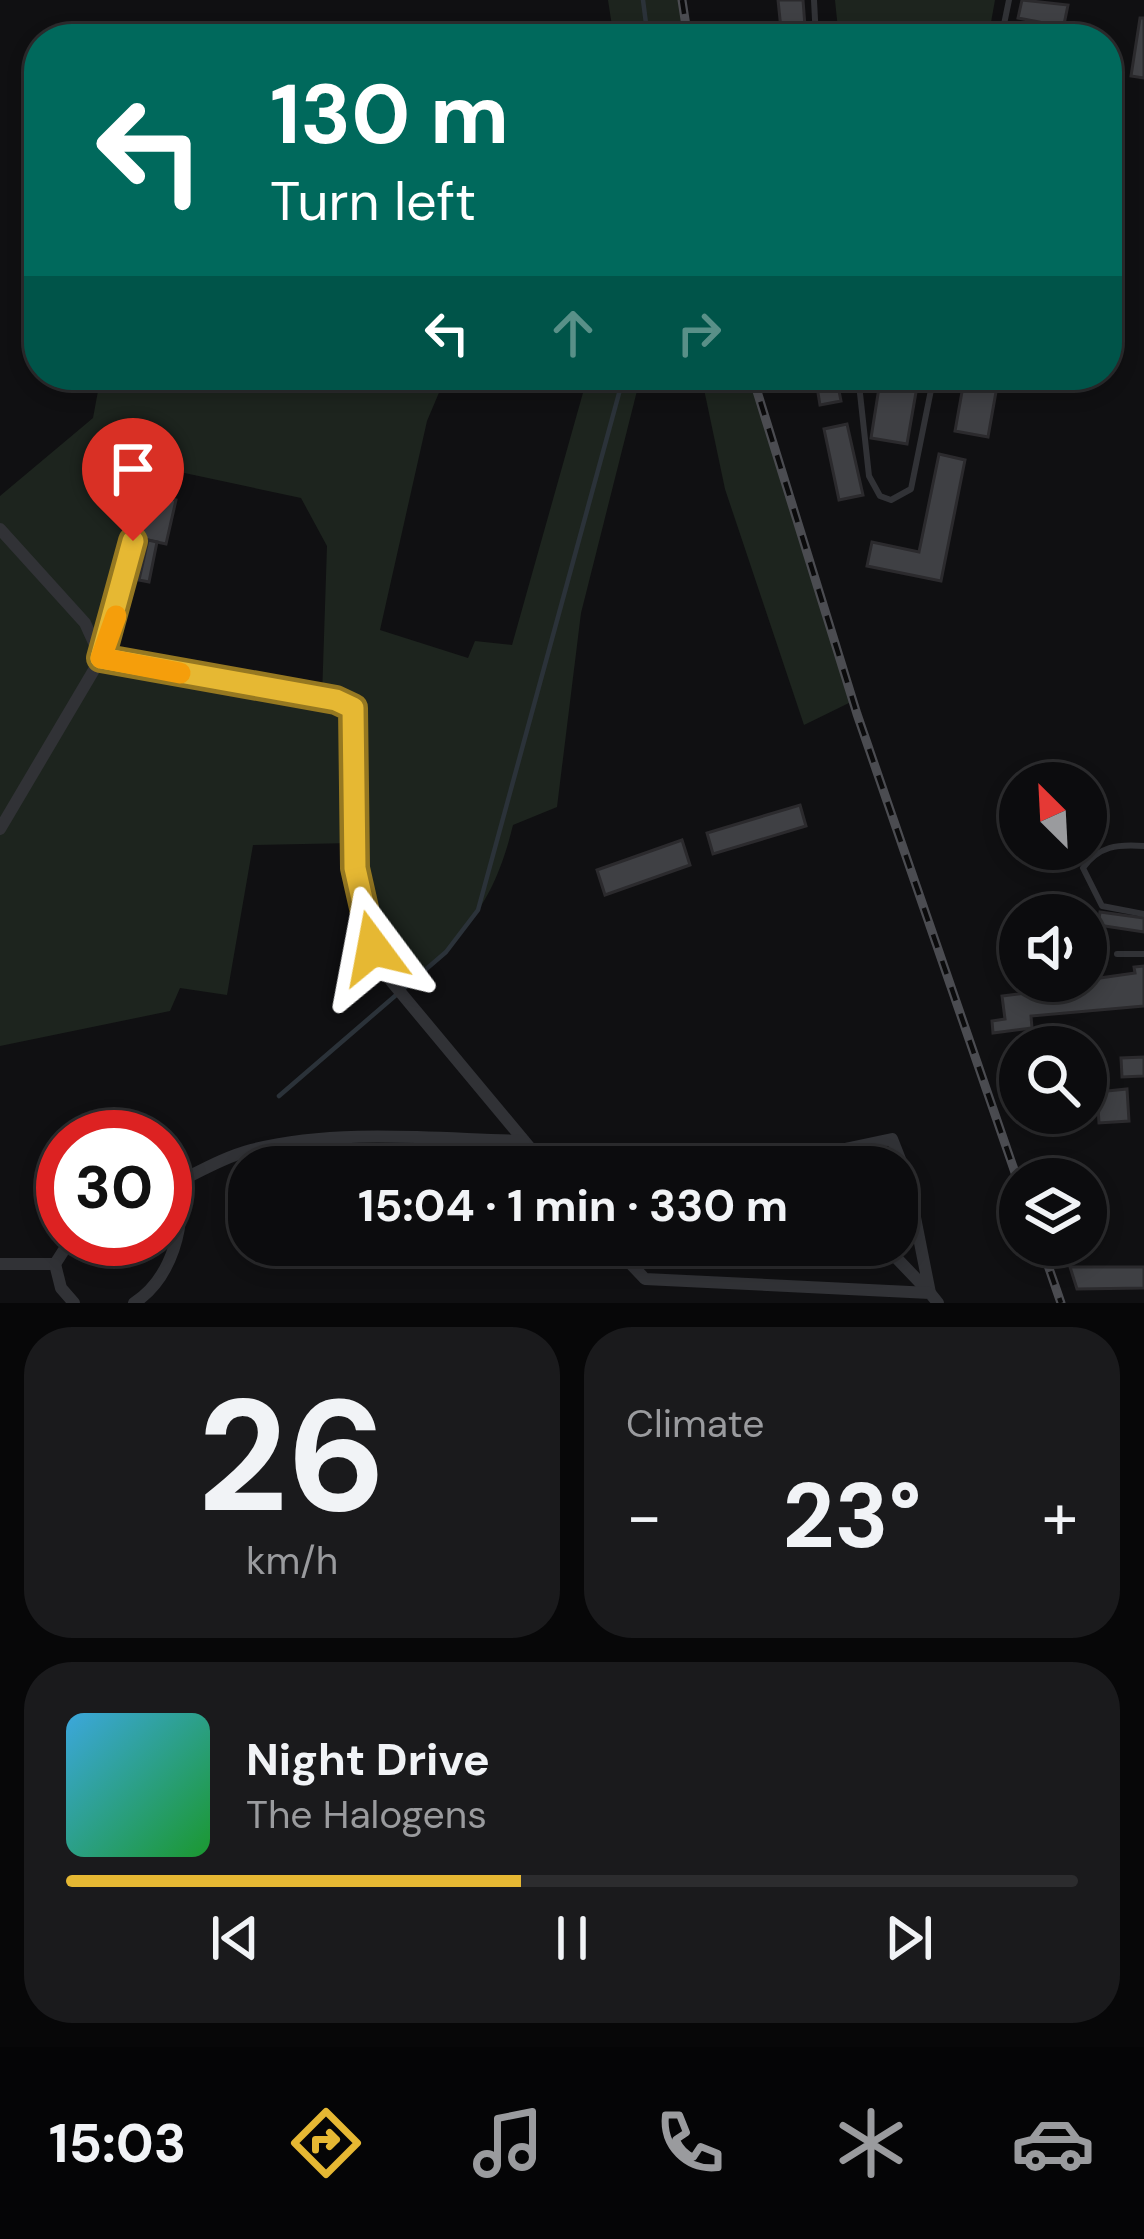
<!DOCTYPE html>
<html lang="en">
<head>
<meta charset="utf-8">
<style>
  :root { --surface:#0c0c0e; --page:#1a1a1c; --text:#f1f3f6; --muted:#9a9b9e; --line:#2c2c2e; --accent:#e6b833 }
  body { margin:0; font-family:"DM Sans",sans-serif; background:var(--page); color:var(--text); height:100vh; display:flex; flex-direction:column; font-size:45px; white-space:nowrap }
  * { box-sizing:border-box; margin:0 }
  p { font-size:39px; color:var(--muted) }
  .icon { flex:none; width:66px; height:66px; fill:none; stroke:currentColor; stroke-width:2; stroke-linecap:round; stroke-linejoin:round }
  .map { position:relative; height:1303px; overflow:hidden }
  .sheet { display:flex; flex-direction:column; gap:24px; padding:24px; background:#070708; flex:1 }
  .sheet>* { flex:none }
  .banner { position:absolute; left:24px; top:24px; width:1098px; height:366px; border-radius:48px; box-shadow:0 6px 18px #0003,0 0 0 3px var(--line); background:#00695c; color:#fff; overflow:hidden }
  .needle { width:78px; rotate:336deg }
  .controls { position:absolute; left:999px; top:762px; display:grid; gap:24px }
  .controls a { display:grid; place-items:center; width:108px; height:108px; border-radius:50%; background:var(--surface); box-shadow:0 6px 18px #0003,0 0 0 3px var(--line); font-size:60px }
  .speed { position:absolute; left:36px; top:1110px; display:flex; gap:24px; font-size:60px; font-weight:700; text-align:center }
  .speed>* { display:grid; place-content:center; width:156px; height:156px; border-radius:50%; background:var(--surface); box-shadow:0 6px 18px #0003,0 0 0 3px var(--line); line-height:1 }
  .speed .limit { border:18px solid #d22; background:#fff; color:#111 }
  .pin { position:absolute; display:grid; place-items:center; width:102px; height:102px; color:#fff; margin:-123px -51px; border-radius:50% 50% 50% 0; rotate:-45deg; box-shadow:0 0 12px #0007 }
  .pin .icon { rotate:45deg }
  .me { position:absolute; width:132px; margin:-66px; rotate:347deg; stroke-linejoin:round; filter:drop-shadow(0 0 9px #0008) }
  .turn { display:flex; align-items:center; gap:42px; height:252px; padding:0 48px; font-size:54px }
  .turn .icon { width:156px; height:156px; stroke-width:2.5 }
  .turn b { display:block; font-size:84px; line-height:102px }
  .lanes { display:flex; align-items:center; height:114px; padding:0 48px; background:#0003; justify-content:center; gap:60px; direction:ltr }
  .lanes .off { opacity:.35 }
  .big { font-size:90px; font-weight:700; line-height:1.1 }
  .sheet .tile { flex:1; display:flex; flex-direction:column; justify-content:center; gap:18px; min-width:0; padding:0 42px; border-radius:48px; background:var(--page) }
  .sheet .dial { align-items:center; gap:0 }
  .dial b { font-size:156px; line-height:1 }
  .song { display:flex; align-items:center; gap:36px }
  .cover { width:144px; height:144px; border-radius:18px; background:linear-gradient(135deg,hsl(200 70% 55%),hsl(130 70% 35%)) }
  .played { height:12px; border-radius:6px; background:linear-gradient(90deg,var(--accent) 45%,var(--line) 45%) }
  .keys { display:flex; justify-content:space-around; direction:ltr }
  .heat { display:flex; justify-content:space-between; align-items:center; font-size:66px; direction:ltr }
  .sheet .tiles { flex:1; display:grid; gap:24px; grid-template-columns:1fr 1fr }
  .tile:last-child { grid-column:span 2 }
  .trip { position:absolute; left:228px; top:1146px; width:690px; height:120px; border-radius:48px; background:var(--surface); box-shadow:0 6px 18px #0003,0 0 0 3px var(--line); font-weight:700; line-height:120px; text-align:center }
  .dock { display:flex; height:192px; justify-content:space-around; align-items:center; background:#050506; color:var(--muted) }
  .dock .icon { width:84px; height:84px }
  .dock .active { color:var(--accent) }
  .dock b { font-size:54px; color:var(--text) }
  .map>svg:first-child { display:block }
  .green { fill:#1d241e; fill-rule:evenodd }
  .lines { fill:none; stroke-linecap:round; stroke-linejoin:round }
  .stream { stroke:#2b3239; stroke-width:4.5 }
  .building { fill:#3f4044; stroke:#2b2a2d; stroke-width:3 }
  .service { stroke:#313236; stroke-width:6 }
  .minor { stroke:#313236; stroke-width:12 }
  .rail-casing { stroke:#4b4c51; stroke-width:9 }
  .rail { stroke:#0b0b0c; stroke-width:4.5; stroke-dasharray:14; stroke-linecap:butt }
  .route-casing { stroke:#967821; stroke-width:30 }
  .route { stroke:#e6b833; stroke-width:21 }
  .slow { stroke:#f59e0b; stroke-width:21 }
</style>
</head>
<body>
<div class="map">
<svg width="1144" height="1303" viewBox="0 0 1144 1303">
  <rect width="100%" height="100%" fill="#101012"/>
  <g class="green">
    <path d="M 608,0 L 682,0 L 688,39 L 614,39 Z"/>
    <path d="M 835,0 L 995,0 L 988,39 L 839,39 Z"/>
    <path d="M 101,375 L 446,376 L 427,421 L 380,630 L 468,658 L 475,641 L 512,645 L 588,375 L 641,375 L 581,613 L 557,807 L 513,825 C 493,907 463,936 401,992 L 373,948 L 353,843 L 253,845 L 227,995 L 180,988 L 170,1011 L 0,1046 L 0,496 L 93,418 ZM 147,465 L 301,498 L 327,546 L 322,697 L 102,658 Z"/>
    <path d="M 701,375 L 752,375 L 853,701 L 804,725 L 725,489 Z"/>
  </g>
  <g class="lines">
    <g class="stream">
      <path d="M 643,0 L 648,39"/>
      <path d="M 279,1096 L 446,952 L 478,910 L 624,375"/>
    </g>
  </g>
  <g class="building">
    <path d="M 778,0 L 803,0 L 806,39 L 782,39 Z"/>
    <path d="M 1022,0 L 1068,5 L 1061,39 L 1036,39 L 1039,22 L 1018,18 Z"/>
    <path d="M 1140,18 L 1144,18 L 1144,78 L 1131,76 Z"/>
    <path d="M 815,375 L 836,375 L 841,401 L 820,405 Z"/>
    <path d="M 881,375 L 919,375 L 907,444 L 871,438 Z"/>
    <path d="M 965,375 L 999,375 L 988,437 L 955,431 Z"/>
    <path d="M 847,424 L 863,495 L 839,500 L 824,429 Z"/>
    <path d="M 939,454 L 965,460 L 941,581 L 867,566 L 872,542 L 919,552 Z"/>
    <path d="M 148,494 L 176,500 L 166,544 L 138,538 Z"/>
    <path d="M 148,540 L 157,542 L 149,582 L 139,580 Z"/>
    <path d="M 800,805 L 806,826 L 713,854 L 707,833 Z"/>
    <path d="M 682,840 L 690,865 L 605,895 L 597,870 Z"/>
    <path d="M 1100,912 L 1144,918 L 1144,932 L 1098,925 Z"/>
    <path d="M 1144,966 L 1144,1006 L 1031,1016 L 1032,1028 L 993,1033 L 992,1021 L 1005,1019 L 1002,996 L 1082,986 L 1086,980 L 1135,973 L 1134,967 Z"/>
    <path d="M 1144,1057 L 1144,1076 L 1122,1077 L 1121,1058 Z"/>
    <path d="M 1127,1089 L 1129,1121 L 1099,1123 L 1097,1092 Z"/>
    <path d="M 1070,1267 L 1144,1267 L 1144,1288 L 1077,1289 Z"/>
  </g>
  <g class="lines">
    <g class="service">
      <path d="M 814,0 L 816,39"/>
      <path d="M 1001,39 L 1009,0"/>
      <path d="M 858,375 L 869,476 L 880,496 L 891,500 L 911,489 L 934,375"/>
      <path d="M 1144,846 C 1117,844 1099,846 1083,868 L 1102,906 L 1144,914"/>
      <path d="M 1117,954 L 1144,954"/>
    </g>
    <g class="minor">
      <path d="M 147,464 L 126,579 L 101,658 L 336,700 L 353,708 C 371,797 329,898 391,981 L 546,1167"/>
      <path d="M 0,529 L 85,623 L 101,658 L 0,829"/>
      <path d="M 802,1158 L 892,1139 L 907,1177 L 930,1293 L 884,1245"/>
      <path d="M 165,1188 C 194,1175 221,1158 251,1150 C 339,1128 435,1139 524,1141"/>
      <path d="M 613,1245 L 645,1279 L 930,1293 L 938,1303"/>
      <path d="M 0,1264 L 55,1264 L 71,1239"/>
      <path d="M 55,1264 L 61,1288 L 74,1303"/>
      <path d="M 134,1303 C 170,1280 189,1224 176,1183"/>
    </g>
    <g class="rail-casing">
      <g id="rail">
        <path d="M 682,0 L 688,39"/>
        <path d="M 752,375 L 857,714 L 1020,1187"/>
        <path d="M 1041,1245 L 1061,1303"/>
      </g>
    </g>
    <use href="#rail" class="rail"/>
  </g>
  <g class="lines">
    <g class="route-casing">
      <path id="route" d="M 133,541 L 101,658 L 336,700 L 353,708 L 355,868 L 373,948"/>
    </g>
    <use href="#route" class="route"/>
    <path class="slow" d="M 116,616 L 101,658 L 180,673"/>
  </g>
</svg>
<div class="controls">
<a><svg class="needle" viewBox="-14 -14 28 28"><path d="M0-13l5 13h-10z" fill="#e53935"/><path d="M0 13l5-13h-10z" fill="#9a9b9e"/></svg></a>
<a><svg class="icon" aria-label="sound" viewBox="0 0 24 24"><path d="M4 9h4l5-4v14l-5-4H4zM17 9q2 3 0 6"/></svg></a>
<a><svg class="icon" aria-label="search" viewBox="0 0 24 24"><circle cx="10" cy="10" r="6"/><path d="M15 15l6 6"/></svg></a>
<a><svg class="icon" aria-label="layers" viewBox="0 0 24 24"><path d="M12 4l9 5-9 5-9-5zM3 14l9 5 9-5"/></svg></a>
</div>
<div class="speed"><div class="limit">30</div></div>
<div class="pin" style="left:133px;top:541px;background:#d93025"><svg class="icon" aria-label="arrive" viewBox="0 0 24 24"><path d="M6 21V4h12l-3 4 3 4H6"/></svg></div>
<svg class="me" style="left:373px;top:948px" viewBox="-20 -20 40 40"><path d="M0-17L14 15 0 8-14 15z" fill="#e6b833" stroke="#fff" stroke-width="4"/></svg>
<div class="trip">15:04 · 1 min · 330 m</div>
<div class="banner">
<div class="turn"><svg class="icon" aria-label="left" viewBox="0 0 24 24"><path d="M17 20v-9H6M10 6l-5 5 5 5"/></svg><div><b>130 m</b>Turn left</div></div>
<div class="lanes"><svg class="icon" aria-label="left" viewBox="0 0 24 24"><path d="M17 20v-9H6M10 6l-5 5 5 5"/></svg><svg class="icon off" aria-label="ahead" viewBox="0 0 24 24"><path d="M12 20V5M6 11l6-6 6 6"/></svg><svg class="icon off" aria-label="right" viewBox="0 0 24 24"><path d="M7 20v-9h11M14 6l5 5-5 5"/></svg></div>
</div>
</div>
<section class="sheet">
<div class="tiles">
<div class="tile dial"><b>26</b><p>km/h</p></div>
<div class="tile"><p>Climate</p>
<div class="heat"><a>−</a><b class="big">23°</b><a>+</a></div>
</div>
<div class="tile">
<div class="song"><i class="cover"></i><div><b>Night Drive</b><p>The Halogens</p></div></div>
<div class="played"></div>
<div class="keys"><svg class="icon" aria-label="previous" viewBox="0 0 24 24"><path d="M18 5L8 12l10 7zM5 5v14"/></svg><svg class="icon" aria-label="pause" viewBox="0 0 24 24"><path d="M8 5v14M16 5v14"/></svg><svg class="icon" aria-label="next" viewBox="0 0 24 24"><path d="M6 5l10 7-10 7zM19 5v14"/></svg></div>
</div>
</div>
</section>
<nav class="dock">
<b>15:03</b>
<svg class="icon active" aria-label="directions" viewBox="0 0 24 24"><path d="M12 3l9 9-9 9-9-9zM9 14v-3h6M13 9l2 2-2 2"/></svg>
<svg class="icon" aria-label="music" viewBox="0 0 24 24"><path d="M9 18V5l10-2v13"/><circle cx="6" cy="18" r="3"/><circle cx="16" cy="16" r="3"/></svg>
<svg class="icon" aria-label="phone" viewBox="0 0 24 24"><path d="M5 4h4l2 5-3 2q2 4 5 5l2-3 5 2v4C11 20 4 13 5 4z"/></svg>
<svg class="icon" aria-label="climate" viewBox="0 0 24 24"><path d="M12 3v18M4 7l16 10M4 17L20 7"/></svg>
<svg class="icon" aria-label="car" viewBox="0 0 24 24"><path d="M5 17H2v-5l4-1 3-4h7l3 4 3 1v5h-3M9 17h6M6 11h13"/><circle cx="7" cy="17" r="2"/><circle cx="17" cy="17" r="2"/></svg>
</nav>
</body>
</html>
